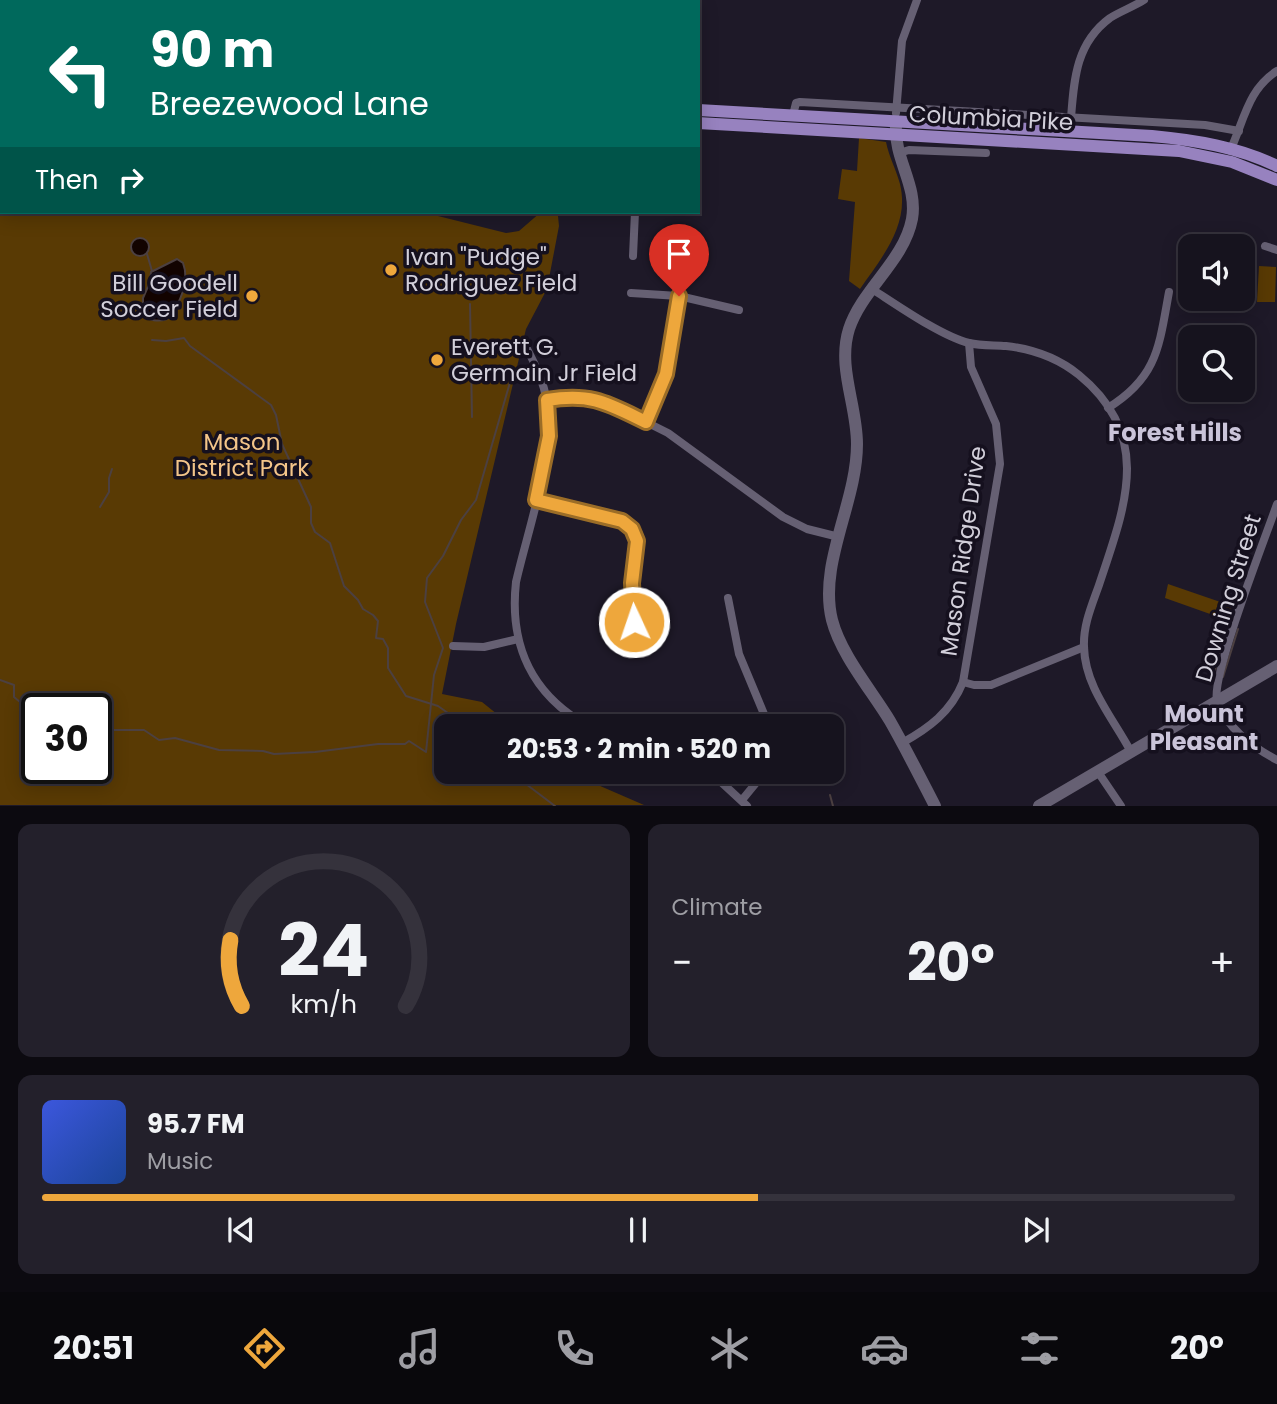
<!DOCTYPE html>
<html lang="en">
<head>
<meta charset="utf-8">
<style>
  :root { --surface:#16131e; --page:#23202b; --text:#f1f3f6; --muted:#9e9ea4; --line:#35323c; --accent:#eea73c }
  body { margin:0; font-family:Poppins,sans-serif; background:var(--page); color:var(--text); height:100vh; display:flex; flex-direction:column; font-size:26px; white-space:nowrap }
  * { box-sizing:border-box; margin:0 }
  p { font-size:23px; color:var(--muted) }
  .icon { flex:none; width:38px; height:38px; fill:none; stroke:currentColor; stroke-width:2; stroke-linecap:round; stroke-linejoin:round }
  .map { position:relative; height:806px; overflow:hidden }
  .panel { display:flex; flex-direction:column; gap:18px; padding:18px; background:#0c0a10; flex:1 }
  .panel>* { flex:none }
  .banner { position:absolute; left:0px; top:0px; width:700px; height:214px; box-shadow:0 4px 18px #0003,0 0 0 2px var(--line); background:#00695c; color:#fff; overflow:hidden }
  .controls { position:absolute; left:1178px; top:234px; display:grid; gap:14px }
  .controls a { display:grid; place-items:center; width:77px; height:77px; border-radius:14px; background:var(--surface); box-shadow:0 4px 18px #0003,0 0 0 2px var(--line); font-size:35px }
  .speed { position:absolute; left:21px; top:693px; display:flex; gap:14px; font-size:35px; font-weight:700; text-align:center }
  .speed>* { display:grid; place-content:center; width:91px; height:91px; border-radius:50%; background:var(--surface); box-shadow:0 4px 18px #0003,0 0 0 2px var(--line); line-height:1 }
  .speed .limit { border:4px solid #111; border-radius:10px; background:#fff; color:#111 }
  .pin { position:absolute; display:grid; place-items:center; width:60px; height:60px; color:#fff; margin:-72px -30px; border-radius:50% 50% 50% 0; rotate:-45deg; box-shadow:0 0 7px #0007 }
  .pin .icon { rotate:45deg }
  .me { position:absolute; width:77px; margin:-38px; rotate:357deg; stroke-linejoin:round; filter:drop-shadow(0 0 5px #0008) }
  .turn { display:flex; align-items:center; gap:24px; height:147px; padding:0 35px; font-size:32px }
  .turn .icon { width:91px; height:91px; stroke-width:2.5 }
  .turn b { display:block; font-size:49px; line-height:60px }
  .then { display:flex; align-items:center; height:66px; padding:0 35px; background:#0003; gap:14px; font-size:26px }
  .big { font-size:52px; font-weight:700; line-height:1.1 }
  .panel .card { flex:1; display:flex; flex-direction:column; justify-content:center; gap:10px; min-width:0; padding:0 24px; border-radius:14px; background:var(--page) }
  .panel .dial { align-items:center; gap:0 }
  .dial svg { height:182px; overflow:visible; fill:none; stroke:var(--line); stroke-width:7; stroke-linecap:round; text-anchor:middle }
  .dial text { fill:var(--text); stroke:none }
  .song { display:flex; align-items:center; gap:21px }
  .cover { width:84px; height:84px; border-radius:10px; background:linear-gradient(135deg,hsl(230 70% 55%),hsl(220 70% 35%)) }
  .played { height:7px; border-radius:4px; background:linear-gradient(90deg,var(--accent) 60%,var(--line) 60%) }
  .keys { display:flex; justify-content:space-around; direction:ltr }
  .heat { display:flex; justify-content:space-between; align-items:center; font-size:38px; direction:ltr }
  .panel .tiles { flex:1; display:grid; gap:18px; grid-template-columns:1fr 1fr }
  .card:last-child { grid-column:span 2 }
  .trip { position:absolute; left:434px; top:714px; width:410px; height:70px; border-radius:14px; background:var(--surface); box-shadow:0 4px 18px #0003,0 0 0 2px var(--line); font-weight:700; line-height:70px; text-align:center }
  .dock { display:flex; height:112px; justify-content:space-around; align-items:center; background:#09080c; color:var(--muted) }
  .dock .icon { width:49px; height:49px }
  .dock .current { color:var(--accent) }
  .dock b { font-size:32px; color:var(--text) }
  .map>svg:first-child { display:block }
  .green { fill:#593a04; fill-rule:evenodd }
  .water { fill:#120300; stroke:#4c4041; stroke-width:2 }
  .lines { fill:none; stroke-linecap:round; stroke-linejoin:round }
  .stream { stroke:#4c4041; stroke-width:2 }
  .street { stroke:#666073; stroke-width:8 }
  .secondary { stroke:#666073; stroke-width:12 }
  .primary { stroke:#9782bf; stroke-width:12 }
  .route-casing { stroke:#9b6d27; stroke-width:18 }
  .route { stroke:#eea73c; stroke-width:12 }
  .poi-dot { fill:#eea73c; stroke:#15101e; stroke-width:2.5 }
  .labels { text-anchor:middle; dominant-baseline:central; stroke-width:7; stroke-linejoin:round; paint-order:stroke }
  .street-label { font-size:23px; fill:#d2cfda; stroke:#15101e }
  .poi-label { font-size:23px; fill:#d2cfda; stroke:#15101e; text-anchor:start }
  .park-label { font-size:23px; fill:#f4c589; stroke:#15101e }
  .neighbourhood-label { font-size:24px; font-weight:bold; fill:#cac4d9; stroke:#15101e }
</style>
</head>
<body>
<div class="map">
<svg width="1277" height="806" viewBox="0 0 1277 806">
  <rect width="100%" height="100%" fill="#1e1928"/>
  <g class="green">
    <path d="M 859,138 L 886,142 C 889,157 896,169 900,184 C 910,225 882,257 860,289 L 849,281 L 855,202 L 838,199 L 842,169 L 857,171 Z"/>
    <path d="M 0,188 L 2,212 L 422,212 L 506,233 L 519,231 L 541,212 L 553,212 L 558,216 L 559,226 L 547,289 L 526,329 L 456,624 L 442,694 L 482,702 L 512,726 L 446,726 L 446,772 L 568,772 L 644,805 L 0,805 ZM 37,709 L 96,709 L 96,768 L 37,768 Z"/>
    <path d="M 1259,266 L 1276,267 L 1275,302 L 1257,302 Z"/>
    <path d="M 1168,584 L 1232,606 L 1227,620 L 1165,598 Z"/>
  </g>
  <g class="water">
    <circle cx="140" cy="247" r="9"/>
    <path d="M 177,259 L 183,263 C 190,281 180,305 167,319 C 159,322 148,321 143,314 L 143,298 L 150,282 L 151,272 Z"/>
  </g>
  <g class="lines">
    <g class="stream">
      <path d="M 147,254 L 152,271"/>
      <path d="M 470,304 L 472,417"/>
      <path d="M 152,340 L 166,341 L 184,338 L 190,346 L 271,405 L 276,415 L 282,444 L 311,507 L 311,523 L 315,532 L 330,543 L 344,586 L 358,600 L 363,609 L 373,615 L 378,621 L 376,638 L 383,639 L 388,648 L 388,668 L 406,696 L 438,706 L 455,718 L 455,726"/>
      <path d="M 100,507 L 109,492 L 109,478 L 112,469"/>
      <path d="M 1220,653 L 1224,642"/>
      <path d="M 1223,677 L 1238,629"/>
      <path d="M 0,680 L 14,685 L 14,697 L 32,712 L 37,713"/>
      <path d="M 1211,683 L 1218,661"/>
      <path d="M 42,709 L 53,696 L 72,709"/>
      <path d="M 1210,712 L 1215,712 L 1224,724"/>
      <path d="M 96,723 L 108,722 L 113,730 L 144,730 L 159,740 L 175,738 L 219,750 L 263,751 L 274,754 L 315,752 L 378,744 L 405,744 L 409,741 L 426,752 L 434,675 L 443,648 L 425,602 L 427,578 L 443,556 L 461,520 L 476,500 L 511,379"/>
      <path d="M 1153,746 L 1167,738"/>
      <path d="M 488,772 L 522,781 L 555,806"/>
      <path d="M 830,795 L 833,806"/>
    </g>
    <g class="street">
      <path d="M 304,0 L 304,2"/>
      <path d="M 896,113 L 902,41 L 917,0"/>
      <path d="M 793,115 L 796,103 L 800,102 L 1205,125 L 1239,131"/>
      <path d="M 1071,118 C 1074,79 1076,43 1110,18 C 1121,11 1133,7 1144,0"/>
      <path d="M 0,148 L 2,148"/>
      <path d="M 1230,151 C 1244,121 1248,89 1277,71"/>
      <path d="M 899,153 L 909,150 L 986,153"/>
      <path d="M 1265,246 L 1277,250"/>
      <path d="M 633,256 L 635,212"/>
      <path d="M 872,289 C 897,305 941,336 969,343 C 981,346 994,345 1006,346 C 1033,349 1058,358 1079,375 C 1155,437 1124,509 1099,585 C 1092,605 1083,625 1084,647 C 1085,687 1113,718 1131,752"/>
      <path d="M 631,293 L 679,296 L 739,310"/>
      <path d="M 524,343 C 534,362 544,381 547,403 C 555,455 528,529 516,582 C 509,645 532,695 588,726"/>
      <path d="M 547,400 L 575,397 L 608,403 L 668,433 L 783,517 L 807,529 L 839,537"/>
      <path d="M 1108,408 C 1158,377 1159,346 1169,292"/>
      <path d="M 646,422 C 668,380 669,342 679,296"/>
      <path d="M 536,500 L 622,521 L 633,529 L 637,541 L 632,584 L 636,639"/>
      <path d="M 1277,504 C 1266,536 1211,676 1217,700 C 1225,727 1254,748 1277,760"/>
      <path d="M 728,598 L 739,654 L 769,726"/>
      <path d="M 453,646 L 484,647 L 518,639"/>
      <path d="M 963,682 L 974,685 L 991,685 L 1084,647"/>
      <path d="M 902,743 C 929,728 951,712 963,682 L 1000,464 L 996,424 L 971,367 L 969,343"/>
      <path d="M 704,772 L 720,781 L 747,806"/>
      <path d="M 1098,772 L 1121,806"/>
      <path d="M 742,800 L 765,772"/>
    </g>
    <g class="secondary">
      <path d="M 508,0 L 509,2"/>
      <path d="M 896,126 C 894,159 918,186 912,219 C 904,261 862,289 849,329 C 837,367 857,405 857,444 C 857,503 818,563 832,620 C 841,655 872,691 890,721 C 906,749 920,777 935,806"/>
      <path d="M 1039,806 L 1277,666"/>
    </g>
    <g class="primary">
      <path d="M 698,110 L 1152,136 C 1195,140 1238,147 1277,166"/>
      <path d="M 698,123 L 1179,151 L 1232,162 L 1277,180"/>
      <path d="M 0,162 L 2,162"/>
      <path d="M 0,174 L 2,174"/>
    </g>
  </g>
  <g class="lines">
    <g class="route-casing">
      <path id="route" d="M 634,622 L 632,583 L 637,541 L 632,529 L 622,521 L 536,500 L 549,436 L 547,400 C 592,393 607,403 646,422 L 666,374 L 679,296"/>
    </g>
    <use href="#route" class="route"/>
  </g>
  <g class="poi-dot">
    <circle cx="391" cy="270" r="7"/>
    <circle cx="252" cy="296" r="7"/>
    <circle cx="437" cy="360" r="7"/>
  </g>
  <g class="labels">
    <g class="street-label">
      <text transform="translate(991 118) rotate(3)">Columbia Pike</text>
      <text transform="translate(963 551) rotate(-82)">Mason Ridge Drive</text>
      <text transform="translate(1228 598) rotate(-73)">Downing Street</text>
    </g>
    <g class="poi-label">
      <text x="405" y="257">Ivan "Pudge"<tspan x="405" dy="26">Rodriguez Field</tspan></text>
      <text x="238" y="283" text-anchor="end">Bill Goodell<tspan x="238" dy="26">Soccer Field</tspan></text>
      <text x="451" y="347">Everett G.<tspan x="451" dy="26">Germain Jr Field</tspan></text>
    </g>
    <g class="park-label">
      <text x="242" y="442">Mason<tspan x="242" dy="26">District Park</tspan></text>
    </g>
    <g class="neighbourhood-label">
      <text x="1175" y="432">Forest Hills</text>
      <text x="1204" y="713">Mount<tspan x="1204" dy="28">Pleasant</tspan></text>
    </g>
  </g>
</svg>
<div class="controls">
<a><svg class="icon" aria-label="sound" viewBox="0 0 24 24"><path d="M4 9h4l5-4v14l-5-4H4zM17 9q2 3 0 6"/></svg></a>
<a><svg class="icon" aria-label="search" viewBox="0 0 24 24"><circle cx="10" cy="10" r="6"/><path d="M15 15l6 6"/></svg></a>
</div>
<div class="speed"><div class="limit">30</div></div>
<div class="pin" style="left:679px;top:296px;background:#d93025"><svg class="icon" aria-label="arrive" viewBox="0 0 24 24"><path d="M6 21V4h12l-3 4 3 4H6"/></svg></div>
<svg class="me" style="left:634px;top:622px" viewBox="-20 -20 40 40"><circle r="17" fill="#eea73c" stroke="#fff" stroke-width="3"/><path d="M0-11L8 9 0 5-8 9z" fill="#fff"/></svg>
<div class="trip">20:53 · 2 min · 520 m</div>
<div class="banner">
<div class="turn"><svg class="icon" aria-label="left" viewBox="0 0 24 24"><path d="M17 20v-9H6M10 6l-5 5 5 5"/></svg><div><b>90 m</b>Breezewood Lane</div></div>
<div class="then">Then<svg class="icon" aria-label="right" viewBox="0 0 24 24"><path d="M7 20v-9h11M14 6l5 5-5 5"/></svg></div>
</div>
</div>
<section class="panel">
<div class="tiles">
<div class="card dial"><svg viewBox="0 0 100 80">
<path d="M14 69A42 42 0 1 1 86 69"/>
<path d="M14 69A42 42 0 0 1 9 40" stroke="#eea73c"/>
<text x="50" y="56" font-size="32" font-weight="700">24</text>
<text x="50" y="72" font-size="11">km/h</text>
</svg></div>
<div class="card"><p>Climate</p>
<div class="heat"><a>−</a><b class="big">20°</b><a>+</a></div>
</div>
<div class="card">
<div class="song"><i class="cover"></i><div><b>95.7 FM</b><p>Music</p></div></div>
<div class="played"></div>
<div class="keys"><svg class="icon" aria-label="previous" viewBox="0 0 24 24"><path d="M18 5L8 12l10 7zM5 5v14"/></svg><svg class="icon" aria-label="pause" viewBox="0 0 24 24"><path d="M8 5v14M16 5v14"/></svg><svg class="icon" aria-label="next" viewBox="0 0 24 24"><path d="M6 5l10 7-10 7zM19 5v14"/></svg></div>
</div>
</div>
</section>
<nav class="dock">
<b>20:51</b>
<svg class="icon current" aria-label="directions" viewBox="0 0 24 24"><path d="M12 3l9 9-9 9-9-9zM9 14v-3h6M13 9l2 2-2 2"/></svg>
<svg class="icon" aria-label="music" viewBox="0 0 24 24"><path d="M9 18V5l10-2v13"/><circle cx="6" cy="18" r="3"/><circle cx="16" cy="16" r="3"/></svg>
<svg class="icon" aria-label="phone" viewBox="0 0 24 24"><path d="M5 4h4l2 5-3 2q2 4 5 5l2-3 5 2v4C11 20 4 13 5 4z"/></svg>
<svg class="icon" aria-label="climate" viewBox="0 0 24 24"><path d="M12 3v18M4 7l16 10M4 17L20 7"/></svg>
<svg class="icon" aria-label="car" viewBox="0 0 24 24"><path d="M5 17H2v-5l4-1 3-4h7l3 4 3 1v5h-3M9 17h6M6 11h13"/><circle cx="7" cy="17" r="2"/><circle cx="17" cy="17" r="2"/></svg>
<svg class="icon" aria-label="filters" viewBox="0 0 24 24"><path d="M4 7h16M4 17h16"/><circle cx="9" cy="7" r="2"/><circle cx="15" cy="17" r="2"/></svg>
<b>20°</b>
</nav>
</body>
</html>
